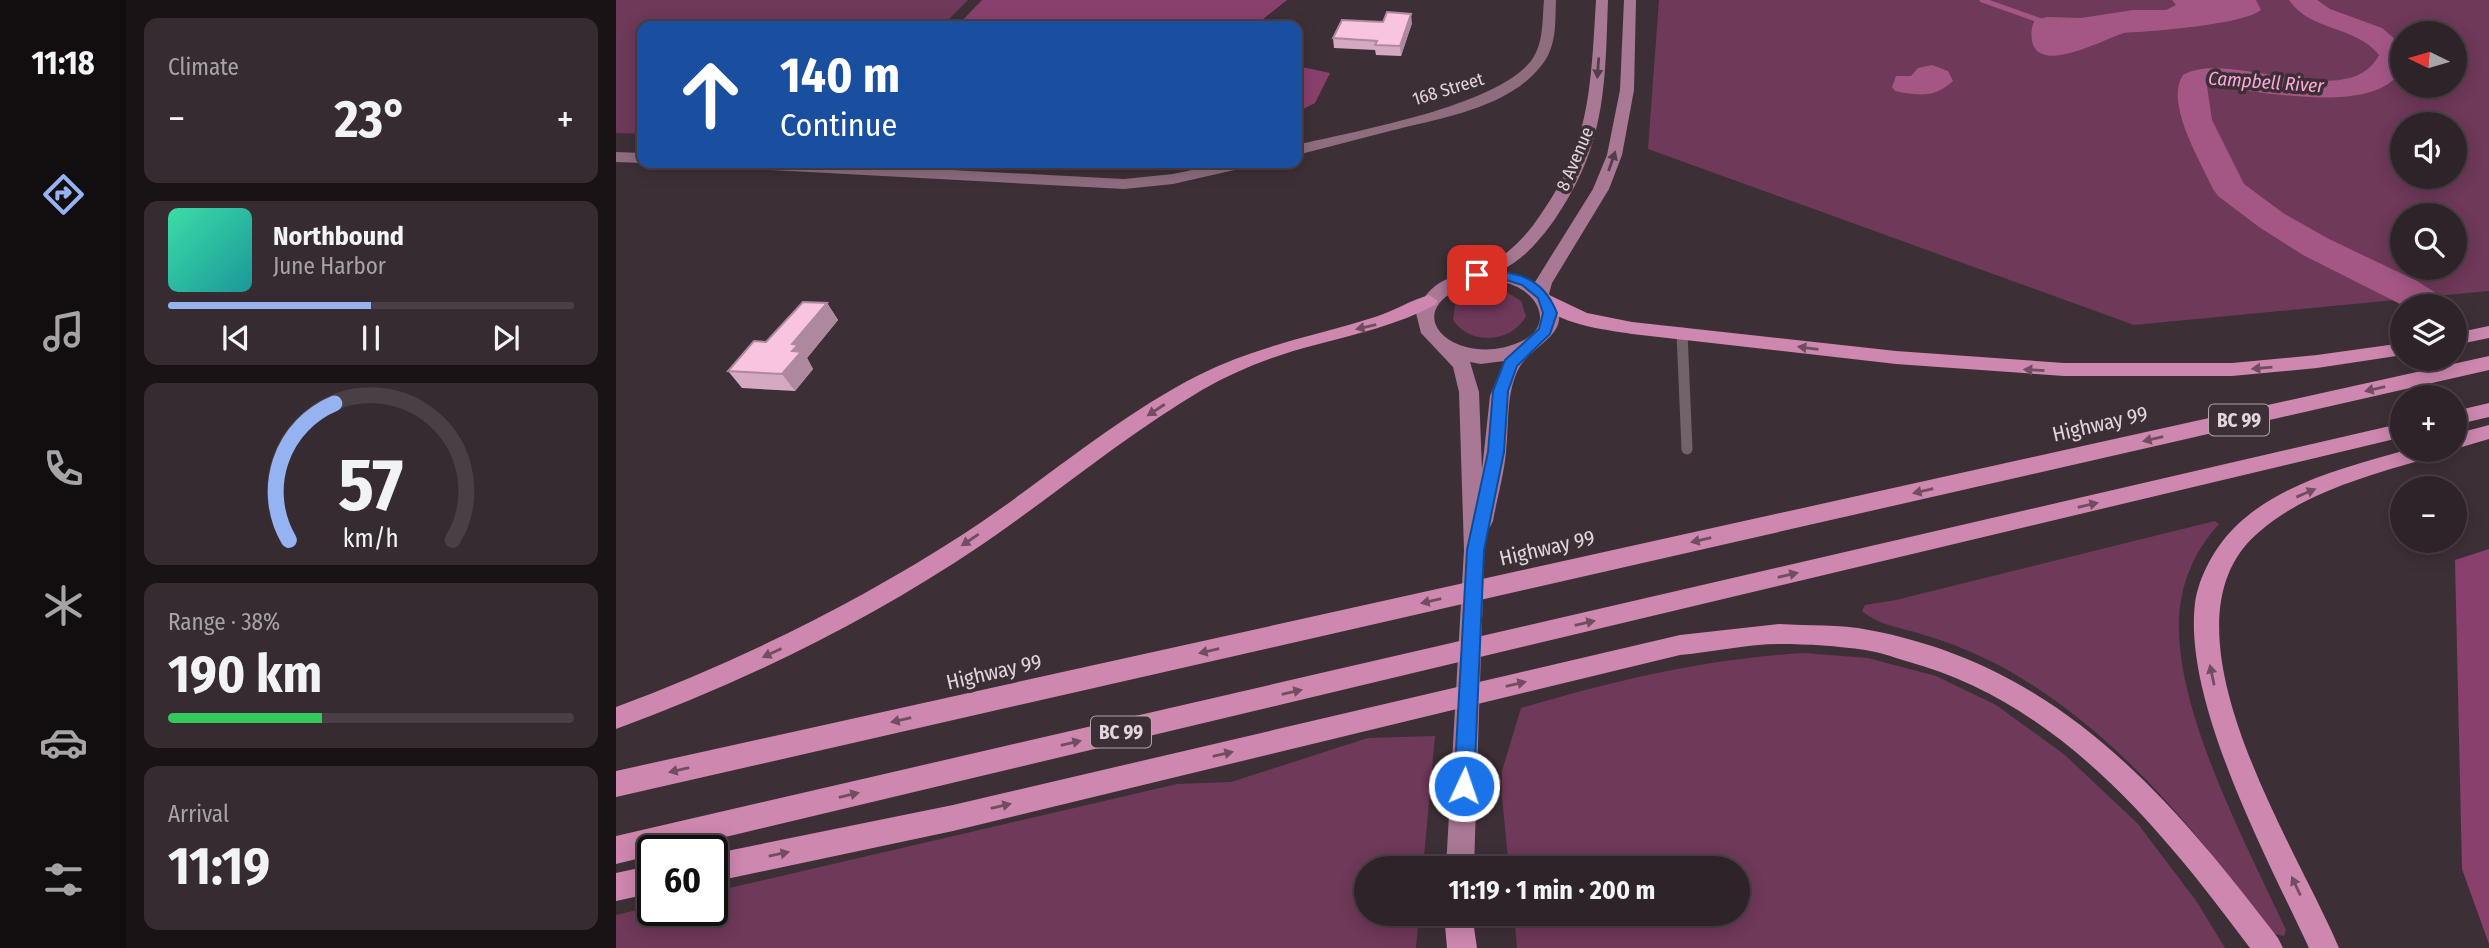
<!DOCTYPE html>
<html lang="en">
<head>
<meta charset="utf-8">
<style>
  :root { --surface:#2e2328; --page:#362b30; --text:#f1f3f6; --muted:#a7a4a8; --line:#494045; --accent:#95b2f1 }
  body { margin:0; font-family:"Fira Sans Condensed",sans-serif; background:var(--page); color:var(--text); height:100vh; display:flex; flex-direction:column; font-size:26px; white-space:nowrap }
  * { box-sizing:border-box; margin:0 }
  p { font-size:23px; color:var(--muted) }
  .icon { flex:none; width:38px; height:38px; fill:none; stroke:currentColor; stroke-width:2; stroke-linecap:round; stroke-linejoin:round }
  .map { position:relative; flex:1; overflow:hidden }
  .side { display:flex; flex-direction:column; gap:18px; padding:18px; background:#191316; width:490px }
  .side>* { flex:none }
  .banner { position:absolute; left:21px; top:21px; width:665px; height:147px; border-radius:14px; box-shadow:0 4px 18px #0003,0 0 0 2px var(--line); background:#1a4fa0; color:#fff; overflow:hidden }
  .needle { width:46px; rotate:275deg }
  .buttons { position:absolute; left:1774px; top:21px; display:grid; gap:14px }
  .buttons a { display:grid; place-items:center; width:77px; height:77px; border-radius:50%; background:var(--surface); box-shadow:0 4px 18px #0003,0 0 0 2px var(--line); font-size:35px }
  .speed { position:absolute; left:21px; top:835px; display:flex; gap:14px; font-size:35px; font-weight:700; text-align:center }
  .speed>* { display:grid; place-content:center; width:91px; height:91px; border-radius:50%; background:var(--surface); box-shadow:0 4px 18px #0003,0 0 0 2px var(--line); line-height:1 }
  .speed .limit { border:4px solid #111; border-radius:10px; background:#fff; color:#111 }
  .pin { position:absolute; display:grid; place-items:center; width:60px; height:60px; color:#fff; margin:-30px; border-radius:14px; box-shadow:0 4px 10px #0006 }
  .me { position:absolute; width:77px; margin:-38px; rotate:3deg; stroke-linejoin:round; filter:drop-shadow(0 0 5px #0008) }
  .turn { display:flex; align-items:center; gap:24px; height:147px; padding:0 28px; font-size:32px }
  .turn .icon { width:91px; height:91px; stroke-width:2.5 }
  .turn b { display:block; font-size:49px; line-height:60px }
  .big { font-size:52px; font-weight:700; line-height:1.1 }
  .side .card { flex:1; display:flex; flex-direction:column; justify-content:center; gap:10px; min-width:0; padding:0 24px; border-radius:14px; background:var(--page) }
  .side .dial { align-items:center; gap:0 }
  .dial svg { height:182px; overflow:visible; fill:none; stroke:var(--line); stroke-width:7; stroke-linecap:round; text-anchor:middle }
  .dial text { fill:var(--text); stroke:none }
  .song { display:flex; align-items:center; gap:21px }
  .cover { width:84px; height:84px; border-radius:10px; background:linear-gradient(135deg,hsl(160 70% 55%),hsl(180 70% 35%)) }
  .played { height:7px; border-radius:4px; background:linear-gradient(90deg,var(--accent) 50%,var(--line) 50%) }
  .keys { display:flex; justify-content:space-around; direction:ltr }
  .heat { display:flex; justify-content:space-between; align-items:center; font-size:38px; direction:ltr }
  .charge { height:10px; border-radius:5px; background:linear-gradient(90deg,#34c759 38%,var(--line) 0) }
  .trip { position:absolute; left:738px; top:856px; width:396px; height:70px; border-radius:35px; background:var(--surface); box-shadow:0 4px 18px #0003,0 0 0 2px var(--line); font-weight:700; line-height:70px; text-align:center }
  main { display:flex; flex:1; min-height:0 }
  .dock { display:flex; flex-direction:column; width:126px; justify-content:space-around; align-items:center; background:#120e10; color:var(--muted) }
  .dock .icon { width:49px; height:49px }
  .dock .selected { color:var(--accent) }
  .dock b { font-size:32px; color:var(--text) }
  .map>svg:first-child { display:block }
  .green { fill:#6f3959; fill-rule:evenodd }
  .forest { fill:#8a406d }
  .water { fill:#a45785 }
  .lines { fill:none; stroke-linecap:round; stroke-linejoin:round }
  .stream { stroke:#a45785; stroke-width:5 }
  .river { fill:#a45785; fill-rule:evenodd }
  .lane { stroke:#72626b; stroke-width:11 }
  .secondary { fill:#8e6d7f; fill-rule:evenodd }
  .primary { fill:#a97894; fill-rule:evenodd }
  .highway { fill:#ce87af; fill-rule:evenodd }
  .wall { fill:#d5a9c1 }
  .shaded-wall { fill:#ae899d }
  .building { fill:#f8c4e0; stroke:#ae899d; stroke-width:2 }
  .oneway { fill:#533e49 }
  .oneway2 { fill:#704e60 }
  .route { fill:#1a73e8; stroke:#114b97; stroke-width:2 }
  .labels { text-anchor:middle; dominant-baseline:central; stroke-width:7; stroke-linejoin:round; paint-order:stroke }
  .far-street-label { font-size:18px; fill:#e0d7db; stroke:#3d2f36 }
  .far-water-label { font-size:19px; font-style:italic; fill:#fda8d8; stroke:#3d2f36 }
  .shield { fill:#3d2f36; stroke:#afa5aa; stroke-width:2 }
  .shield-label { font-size:19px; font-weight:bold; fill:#e0d7db }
  .street-label { font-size:21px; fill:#e0d7db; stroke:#3d2f36 }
</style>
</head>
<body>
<main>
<nav class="dock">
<b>11:18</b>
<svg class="icon selected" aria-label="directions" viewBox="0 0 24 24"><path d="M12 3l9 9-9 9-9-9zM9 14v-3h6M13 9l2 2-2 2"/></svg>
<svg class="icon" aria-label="music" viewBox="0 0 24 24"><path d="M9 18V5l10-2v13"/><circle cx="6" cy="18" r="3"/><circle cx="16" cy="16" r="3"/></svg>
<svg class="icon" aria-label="phone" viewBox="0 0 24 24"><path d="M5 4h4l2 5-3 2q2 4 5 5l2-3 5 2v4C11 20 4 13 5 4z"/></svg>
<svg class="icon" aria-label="climate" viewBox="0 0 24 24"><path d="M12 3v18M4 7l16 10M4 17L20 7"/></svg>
<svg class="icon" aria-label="car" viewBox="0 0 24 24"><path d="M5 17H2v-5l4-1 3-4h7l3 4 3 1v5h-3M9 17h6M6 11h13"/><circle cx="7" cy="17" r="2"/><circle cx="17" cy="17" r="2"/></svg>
<svg class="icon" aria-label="filters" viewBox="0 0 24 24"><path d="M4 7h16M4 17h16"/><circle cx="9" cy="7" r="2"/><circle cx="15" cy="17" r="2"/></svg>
</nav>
<section class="side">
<div class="card"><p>Climate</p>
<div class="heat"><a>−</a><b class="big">23°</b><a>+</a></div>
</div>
<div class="card">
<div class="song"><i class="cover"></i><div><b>Northbound</b><p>June Harbor</p></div></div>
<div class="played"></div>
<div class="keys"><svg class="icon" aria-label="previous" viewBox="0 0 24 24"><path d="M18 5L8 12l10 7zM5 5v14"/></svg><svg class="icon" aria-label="pause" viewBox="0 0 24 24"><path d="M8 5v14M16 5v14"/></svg><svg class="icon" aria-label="next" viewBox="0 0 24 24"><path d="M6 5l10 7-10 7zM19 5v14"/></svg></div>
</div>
<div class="card dial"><svg viewBox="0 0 100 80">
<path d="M14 69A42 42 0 1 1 86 69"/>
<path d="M14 69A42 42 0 0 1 34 9" stroke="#95b2f1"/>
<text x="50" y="56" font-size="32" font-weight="700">57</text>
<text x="50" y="72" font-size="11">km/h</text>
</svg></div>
<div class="card"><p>Range · 38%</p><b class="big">190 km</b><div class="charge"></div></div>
<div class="card"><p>Arrival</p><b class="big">11:19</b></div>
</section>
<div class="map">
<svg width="1873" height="948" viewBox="0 0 1873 948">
  <rect width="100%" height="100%" fill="#3d2f36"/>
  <g class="green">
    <path d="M 0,0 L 352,0 L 326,26 L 26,26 L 26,134 L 0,133 Z"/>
    <path d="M 1043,0 L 1873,0 L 1873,291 L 1518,325 L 1032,149 ZM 1787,33 L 1839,33 L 1839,86 L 1787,86 ZM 1787,124 L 1839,124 L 1839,177 L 1787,177 ZM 1787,215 L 1839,215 L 1839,268 L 1787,268 Z"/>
    <path d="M 866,290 L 889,291 L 905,301 L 910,316 C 896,343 854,346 837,320 L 839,305 L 855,293 Z"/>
    <path d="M 1599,521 L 1603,524 C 1578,551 1564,585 1563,621 C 1560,714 1631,845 1670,930 L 1668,936 L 1654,933 C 1584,833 1497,728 1388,668 C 1362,654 1333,642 1305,634 C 1283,627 1264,626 1246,611 L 1249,605 L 1280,600 Z"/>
    <path d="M 1188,653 L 1252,658 L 1320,676 L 1380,705 L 1449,755 L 1522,824 L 1581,902 L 1609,948 L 901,948 L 898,914 L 1122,914 L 1122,868 L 893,868 L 886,797 L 886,771 L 905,708 C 1001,680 1088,659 1188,653 Z"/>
    <path d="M 819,736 L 807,868 L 751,868 L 751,914 L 803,914 L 800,948 L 0,948 L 0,915 L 37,906 L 37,910 L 96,910 L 96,892 L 561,784 L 615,782 L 752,738 Z"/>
  </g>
  <g class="forest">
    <path d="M 366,0 L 671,0 L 642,23 L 643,26 L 341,26 Z"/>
    <path d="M 681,66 L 714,73 L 699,103 L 681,112 Z"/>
    <path d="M 1873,549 L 1873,944 L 1846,869 L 1839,560 Z"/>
  </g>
  <g class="water">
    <path d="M 1556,0 L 1640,0 L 1645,10 C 1627,24 1549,30 1524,32 C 1518,32 1513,32 1508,33 C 1490,38 1423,76 1416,41 C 1415,33 1415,27 1419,20 L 1431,17 L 1465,18 L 1517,10 L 1550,10 L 1560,5 Z"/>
    <path d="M 1316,65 L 1332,71 L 1337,81 C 1318,98 1305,96 1279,91 L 1276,87 L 1280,76 L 1295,76 L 1302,68 Z"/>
  </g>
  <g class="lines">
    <path class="stream" d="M 1366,0 L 1428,22"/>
    <path class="river" d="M 1673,0 L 1701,0 L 1714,9 L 1766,28 L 1787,46 C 1787,57 1788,68 1780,77 C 1746,115 1636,89 1591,86 L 1596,120 L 1628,184 L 1667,213 L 1713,239 L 1801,281 L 1826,297 L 1832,306 L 1788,306 L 1687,255 L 1643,227 L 1602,196 L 1597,189 C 1585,162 1548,102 1567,75 C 1614,48 1732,115 1763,55 C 1739,25 1695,32 1673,0 Z"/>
    <path class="lane" d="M 1066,333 L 1071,449"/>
    <g class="secondary">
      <path d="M 928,0 L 940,0 C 939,24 941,47 925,66 C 891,109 824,118 774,131 C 743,139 712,147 681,155 L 681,145 C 739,131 879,107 915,61 C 928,44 926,21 928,0 Z"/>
      <path d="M 0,152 L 26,153 L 26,163 L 0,162 Z"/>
      <path d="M 110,163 L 201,163 L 508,179 L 557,174 L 610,163 L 638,163 L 636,166 L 557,184 L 508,189 L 118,168 Z"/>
    </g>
    <path class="primary" d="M 980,0 L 992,0 C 989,86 990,145 939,219 C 925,239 908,259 886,270 L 919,282 L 977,189 L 991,155 L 1004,90 L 1008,0 L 1020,0 L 1018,90 L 1006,155 L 993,189 L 936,283 L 933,294 C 965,334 913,343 901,372 C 890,397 893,425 890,452 C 888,475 881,498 877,521 L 874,527 L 869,529 L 858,868 L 830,868 L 848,550 L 843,392 L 837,367 L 805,333 L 800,313 C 817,271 846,279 880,260 C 898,249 914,231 925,214 C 975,144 975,82 980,0 ZM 862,281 C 875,281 887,280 899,286 C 925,297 936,327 906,341 C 842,372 770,310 862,281 ZM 888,361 L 874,396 L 866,470 L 863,392 L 854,362 L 865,364 Z"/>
    <g class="highway">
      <path d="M 931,294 L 971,313 L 1016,322 L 1280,351 L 1448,363 L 1616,363 L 1701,355 L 1787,343 L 1787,355 L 1701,368 L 1616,376 L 1448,376 L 1280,364 L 1016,334 C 987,329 940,325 922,300 Z"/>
      <path d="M 813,295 L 822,301 L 819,305 C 781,325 740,334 699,345 C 660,355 621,370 586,390 C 508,436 439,495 364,546 C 251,622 128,682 0,729 L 0,707 C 121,662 237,605 346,535 C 426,483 498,418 583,375 C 640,346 699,336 759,317 C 778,311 795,300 813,295 Z"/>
      <path d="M 1873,326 L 1873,338 L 1839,345 L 1839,333 Z"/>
      <path d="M 1873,356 L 1873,370 L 0,797 L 0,771 Z"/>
      <path d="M 1873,403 L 1873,417 L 1839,425 L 1839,411 Z"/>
      <path d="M 1787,423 L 1787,437 L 55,850 L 37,850 L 37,855 L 0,864 L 0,836 Z"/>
      <path d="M 1873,425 L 1873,439 L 1839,449 L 1839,434 Z"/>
      <path d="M 1790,450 L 1825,450 L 1822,455 C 1760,474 1693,489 1643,532 C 1533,625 1681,847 1723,948 L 1693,948 C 1651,858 1567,702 1579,603 C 1583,576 1599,547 1618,528 C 1663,483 1731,467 1790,450 Z"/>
      <path d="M 1163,624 C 1192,626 1224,624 1253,630 C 1441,665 1552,794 1662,938 L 1667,948 L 1634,948 C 1544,827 1442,702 1290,661 C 1277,657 1263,652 1249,650 C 1222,646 1192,644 1164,644 C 1131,644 1097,652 1064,655 L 337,831 L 96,882 L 96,854 L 337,805 L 1064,635 Z"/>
      <path d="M 37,865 L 37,893 L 0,901 L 0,873 Z"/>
      <path d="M 828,914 L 856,914 L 861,948 L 831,948 Z"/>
    </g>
  </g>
  <g class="wall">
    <path d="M 767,22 L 796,23 L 785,56 L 760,55 L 759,50 L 718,48 L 717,38 Z"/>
    <path d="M 211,303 L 222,320 L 191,358 L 197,369 L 179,391 L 126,388 L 112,371 L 150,342 Z"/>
  </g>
  <g class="shaded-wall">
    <path d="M 795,14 L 796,23 L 785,56 L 784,46 Z"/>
    <path d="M 211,303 L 222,320 L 191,358 L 197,369 L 179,391 L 166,374 L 176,351 L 176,344 Z"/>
  </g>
  <g class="building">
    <path d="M 771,12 L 795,14 L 784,46 L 759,45 L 761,41 L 717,38 L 726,20 L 767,22 Z"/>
    <path d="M 187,302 L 211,303 L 176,344 L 182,345 L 176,351 L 185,352 L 166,374 L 112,371 L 138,341 L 150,342 Z"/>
  </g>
  <defs><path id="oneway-solid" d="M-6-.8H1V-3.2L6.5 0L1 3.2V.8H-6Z" transform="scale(1.75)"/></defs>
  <g class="oneway">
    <use href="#oneway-solid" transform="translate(982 68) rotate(94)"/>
    <use href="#oneway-solid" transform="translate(996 161) rotate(-71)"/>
  </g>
  <g class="oneway2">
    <use href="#oneway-solid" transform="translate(750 327) rotate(167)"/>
    <use href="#oneway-solid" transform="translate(1192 348) rotate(-173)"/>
    <use href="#oneway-solid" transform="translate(1646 368) rotate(175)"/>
    <use href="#oneway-solid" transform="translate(1418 370) rotate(-177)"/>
    <use href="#oneway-solid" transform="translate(1759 389) rotate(167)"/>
    <use href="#oneway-solid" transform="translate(540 410) rotate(147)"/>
    <use href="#oneway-solid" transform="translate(1537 439) rotate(167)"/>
    <use href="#oneway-solid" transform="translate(1307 491) rotate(167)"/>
    <use href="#oneway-solid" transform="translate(1690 493) rotate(-23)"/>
    <use href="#oneway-solid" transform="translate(1472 505) rotate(-13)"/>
    <use href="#oneway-solid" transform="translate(354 540) rotate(146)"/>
    <use href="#oneway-solid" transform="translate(1085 540) rotate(167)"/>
    <use href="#oneway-solid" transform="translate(1172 575) rotate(-13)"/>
    <use href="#oneway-solid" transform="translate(815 601) rotate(167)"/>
    <use href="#oneway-solid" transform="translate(969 623) rotate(-13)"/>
    <use href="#oneway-solid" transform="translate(593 651) rotate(167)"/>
    <use href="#oneway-solid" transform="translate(156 653) rotate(155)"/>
    <use href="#oneway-solid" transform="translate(1596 675) rotate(-102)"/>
    <use href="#oneway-solid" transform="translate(900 684) rotate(-13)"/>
    <use href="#oneway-solid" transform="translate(676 692) rotate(-13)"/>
    <use href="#oneway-solid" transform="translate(285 720) rotate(167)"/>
    <use href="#oneway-solid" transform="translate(455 743) rotate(-13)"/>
    <use href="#oneway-solid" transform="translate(607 754) rotate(-13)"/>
    <use href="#oneway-solid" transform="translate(63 770) rotate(167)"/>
    <use href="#oneway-solid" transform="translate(233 795) rotate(-13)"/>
    <use href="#oneway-solid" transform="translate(385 806) rotate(-13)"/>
    <use href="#oneway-solid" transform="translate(163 854) rotate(-11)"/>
    <use href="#oneway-solid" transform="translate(1680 886) rotate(-115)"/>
  </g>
  <path class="route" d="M 861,271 C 899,271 926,275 941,313 L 934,334 L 901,366 L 892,391 L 888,452 L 868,550 L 858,786 L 855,793 L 848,796 L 841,793 L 838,786 L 851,550 L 872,452 L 877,391 L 889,360 L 923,329 L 927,313 L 922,298 L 906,285 L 887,279 L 856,278 L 856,272 Z"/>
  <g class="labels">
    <g class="far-street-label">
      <text transform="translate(832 89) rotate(-17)">168 Street</text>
      <text transform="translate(959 159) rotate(-67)">8 Avenue</text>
    </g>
    <g class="far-water-label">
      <text transform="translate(1650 82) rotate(4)">Campbell River</text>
    </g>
    <g class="shield">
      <rect x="1593" y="404.5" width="60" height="31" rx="5"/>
      <rect x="475" y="716.5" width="60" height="31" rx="5"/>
    </g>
    <g class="shield-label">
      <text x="1623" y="420">BC 99</text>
      <text x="505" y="732">BC 99</text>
    </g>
    <g class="street-label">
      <text transform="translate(1484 424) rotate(-13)">Highway 99</text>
      <text transform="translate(931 548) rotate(-13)">Highway 99</text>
      <text transform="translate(378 672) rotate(-13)">Highway 99</text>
    </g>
  </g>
</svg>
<div class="buttons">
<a><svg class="needle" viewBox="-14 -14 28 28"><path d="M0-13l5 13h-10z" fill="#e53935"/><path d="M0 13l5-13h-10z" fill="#a7a4a8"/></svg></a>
<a><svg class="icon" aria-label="sound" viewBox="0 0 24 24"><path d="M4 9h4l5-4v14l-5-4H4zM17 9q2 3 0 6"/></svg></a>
<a><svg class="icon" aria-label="search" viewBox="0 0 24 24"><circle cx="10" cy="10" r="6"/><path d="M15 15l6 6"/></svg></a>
<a><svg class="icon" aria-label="layers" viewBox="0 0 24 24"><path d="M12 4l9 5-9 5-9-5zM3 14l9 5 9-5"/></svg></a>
<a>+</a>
<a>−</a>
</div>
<div class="speed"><div class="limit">60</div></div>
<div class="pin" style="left:861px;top:275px;background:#d93025"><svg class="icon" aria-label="arrive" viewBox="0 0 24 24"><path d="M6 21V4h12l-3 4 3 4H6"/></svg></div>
<svg class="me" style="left:848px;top:786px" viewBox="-20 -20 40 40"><circle r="17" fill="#1a73e8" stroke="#fff" stroke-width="3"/><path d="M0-11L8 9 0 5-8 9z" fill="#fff"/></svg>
<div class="trip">11:19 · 1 min · 200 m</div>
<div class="banner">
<div class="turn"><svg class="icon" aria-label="ahead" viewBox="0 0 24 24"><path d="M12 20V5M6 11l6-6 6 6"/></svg><div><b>140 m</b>Continue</div></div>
</div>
</div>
</main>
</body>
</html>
